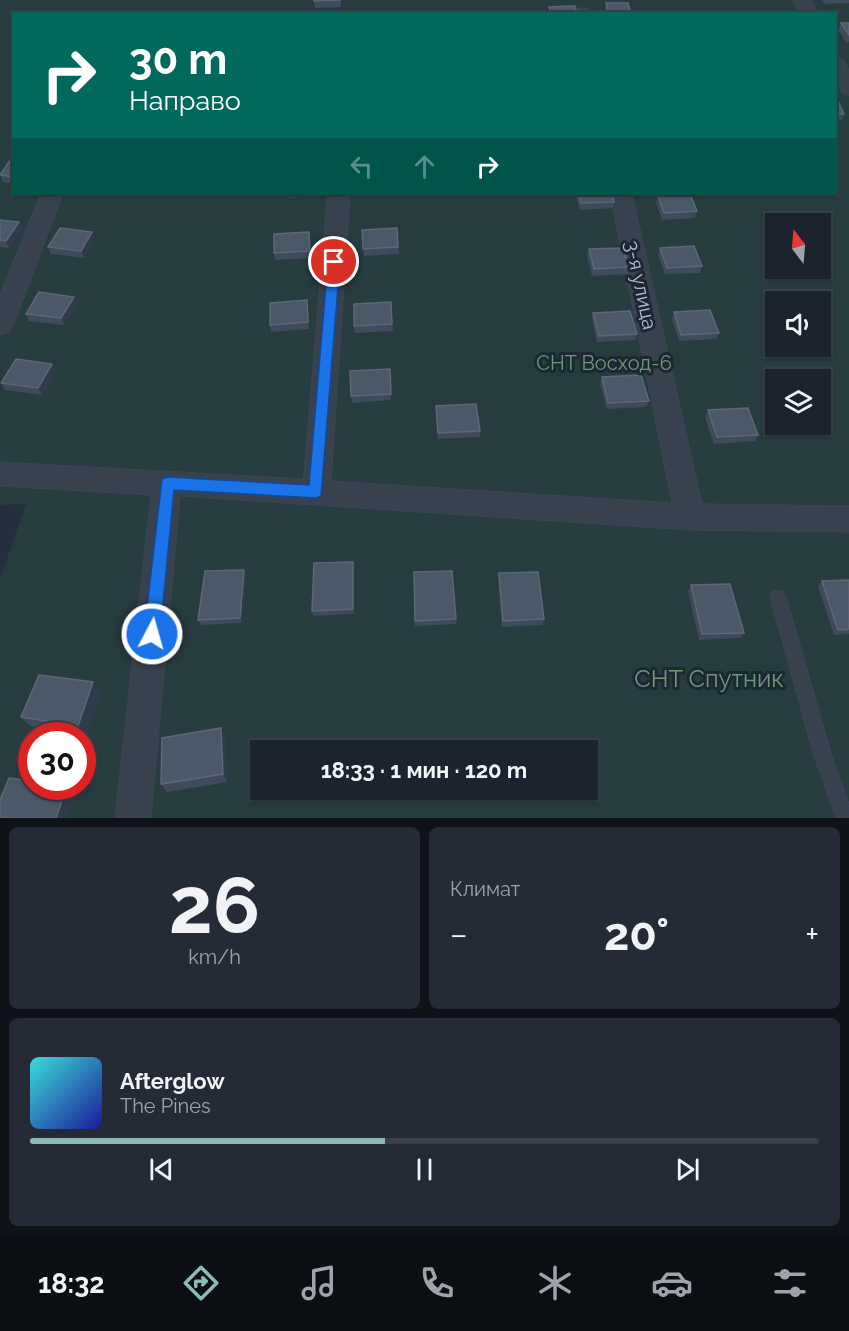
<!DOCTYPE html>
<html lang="ru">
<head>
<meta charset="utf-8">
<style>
  :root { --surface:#1b232e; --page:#242b36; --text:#f1f3f6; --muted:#a0a4aa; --line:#39404a; --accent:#8bbbb9 }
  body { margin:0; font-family:Raleway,sans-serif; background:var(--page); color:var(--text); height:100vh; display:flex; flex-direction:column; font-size:22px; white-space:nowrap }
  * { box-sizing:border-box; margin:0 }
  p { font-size:20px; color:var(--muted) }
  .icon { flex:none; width:33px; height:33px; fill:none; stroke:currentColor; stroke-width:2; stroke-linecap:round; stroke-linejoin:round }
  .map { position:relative; height:818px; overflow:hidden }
  .details { display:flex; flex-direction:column; gap:9px; padding:9px; background:#0f1319; flex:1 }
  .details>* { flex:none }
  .guide { position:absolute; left:12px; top:12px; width:825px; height:183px; border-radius:0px; box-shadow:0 2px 4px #0004,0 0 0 2px var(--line); background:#00695c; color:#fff; overflow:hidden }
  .needle { width:39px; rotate:344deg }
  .buttons { position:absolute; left:765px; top:213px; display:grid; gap:12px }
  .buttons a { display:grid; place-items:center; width:66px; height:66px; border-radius:0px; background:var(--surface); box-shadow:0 2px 4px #0004,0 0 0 2px var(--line); font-size:30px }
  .speed { position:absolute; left:18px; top:722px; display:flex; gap:12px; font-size:30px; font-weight:700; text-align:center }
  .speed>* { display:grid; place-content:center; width:78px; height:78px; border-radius:50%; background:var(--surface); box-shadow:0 2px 4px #0004,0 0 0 2px var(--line); line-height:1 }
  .speed .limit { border:9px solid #d22; background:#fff; color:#111 }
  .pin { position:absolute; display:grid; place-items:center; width:51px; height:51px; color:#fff; margin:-26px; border:3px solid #fff; border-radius:50%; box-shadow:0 2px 6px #0007 }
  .me { position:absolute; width:66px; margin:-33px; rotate:6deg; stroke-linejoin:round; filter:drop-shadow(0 0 4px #0008) }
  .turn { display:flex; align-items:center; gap:21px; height:126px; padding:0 18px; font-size:27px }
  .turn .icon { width:78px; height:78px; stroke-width:2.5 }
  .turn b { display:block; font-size:42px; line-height:51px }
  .lanes { display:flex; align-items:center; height:57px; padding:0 18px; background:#0003; justify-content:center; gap:30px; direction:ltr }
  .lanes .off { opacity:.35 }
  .big { font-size:45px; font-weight:700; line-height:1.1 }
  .details .widget { flex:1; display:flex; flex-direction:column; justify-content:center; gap:9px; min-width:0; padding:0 21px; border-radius:9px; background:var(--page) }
  .details .dial { align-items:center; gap:0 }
  .dial b { font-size:78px; line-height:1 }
  .song { display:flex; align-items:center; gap:18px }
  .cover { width:72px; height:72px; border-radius:9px; background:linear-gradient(135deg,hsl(180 70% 55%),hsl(240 70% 35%)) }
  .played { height:6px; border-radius:3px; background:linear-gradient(90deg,var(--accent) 45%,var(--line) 45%) }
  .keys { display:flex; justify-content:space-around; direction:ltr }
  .heat { display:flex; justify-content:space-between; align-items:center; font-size:33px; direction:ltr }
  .details .tiles { flex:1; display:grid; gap:9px; grid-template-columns:1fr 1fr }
  .widget:last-child { grid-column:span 2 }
  .trip { position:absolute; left:250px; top:740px; width:348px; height:60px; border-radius:0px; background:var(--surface); box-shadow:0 2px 4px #0004,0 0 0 2px var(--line); font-weight:700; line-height:60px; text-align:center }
  .menu { display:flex; height:96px; justify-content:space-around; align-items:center; background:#0b0e12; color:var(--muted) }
  .menu .icon { width:42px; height:42px }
  .menu .on { color:var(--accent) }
  .menu b { font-size:27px; color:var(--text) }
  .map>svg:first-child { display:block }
  .green { fill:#263c3f; fill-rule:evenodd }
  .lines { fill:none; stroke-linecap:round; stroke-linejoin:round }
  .service-casing { stroke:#414a57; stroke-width:1 }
  .minor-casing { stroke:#414a57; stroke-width:1 }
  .service { fill:#38414e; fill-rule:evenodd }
  .minor { fill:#38414e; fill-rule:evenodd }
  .wall { fill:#3f4b5c }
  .shaded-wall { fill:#2f3b4b }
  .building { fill:#4b5868; stroke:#5c6777; stroke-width:1.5 }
  .route { fill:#1a73e8; stroke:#114b97; stroke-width:1.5 }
  .labels { text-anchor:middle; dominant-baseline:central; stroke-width:6; stroke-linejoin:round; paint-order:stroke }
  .street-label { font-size:20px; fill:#b4bcc9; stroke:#1d2633 }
  .park-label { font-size:20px; fill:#6b9a76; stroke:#1d2633 }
  .near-park-label { font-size:24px; fill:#6b9a76; stroke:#1d2633 }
</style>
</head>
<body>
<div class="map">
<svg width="849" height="818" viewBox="0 0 849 818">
  <rect width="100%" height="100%" fill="#242f3e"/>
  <path class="green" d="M 0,0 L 849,0 L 849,818 L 0,818 L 0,579 L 26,504 L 0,505 ZM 14,14 L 836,14 L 836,194 L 14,194 ZM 776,224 L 820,224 L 820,268 L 776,268 ZM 776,302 L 820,302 L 820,346 L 776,346 ZM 776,380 L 820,380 L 820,424 L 776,424 ZM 32,735 L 82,735 L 82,786 L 32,786 ZM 261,750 L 588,750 L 588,789 L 261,789 Z"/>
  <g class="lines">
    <g class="service-casing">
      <path id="service" d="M 778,590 L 784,592 L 786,597 L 832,756 L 849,804 L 849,818 L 836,818 L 814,756 L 770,597 L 772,592 Z"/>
    </g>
    <g class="minor-casing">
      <g id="minor">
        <path d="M 793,0 L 811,0 L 819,14 L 801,14 Z"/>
        <path d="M 583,8 L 589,9 L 592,14 L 574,14 L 577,9 Z"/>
        <path d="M 836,57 L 843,59 L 849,70 L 849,95 L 842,93 L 836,81 Z"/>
        <path d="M 41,194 L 63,194 L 13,326 L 9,332 L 0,335 L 0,295 Z"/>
        <path d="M 328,194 L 350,194 L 331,481 L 672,503 L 610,194 L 632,194 L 702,504 L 849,506 L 849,532 L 690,530 L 180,496 L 151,818 L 115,818 L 151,495 L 0,486 L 0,462 L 303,479 Z"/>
      </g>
    </g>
    <use href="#service" class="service"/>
    <use href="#minor" class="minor"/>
  </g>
  <g class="wall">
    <path d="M 341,0 L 341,7 L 315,8 L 314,1 Z"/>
    <path d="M 822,0 L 849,0 L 849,3 L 825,4 Z"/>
    <path d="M 606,3 L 631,14 L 606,14 L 605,10 Z"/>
    <path d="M 841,23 L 849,23 L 849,42 L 846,42 L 838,30 Z"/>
    <path d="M 836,97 L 844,114 L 841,121 L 836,121 Z"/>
    <path d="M 14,159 L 14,183 L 3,182 L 0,174 Z"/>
    <path d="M 287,194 L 320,194 L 321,196 L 288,198 Z"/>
    <path d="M 575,194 L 612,194 L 614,202 L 613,208 L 580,210 Z"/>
    <path d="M 658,196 L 697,211 L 695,218 L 662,220 L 656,203 Z"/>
    <path d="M 0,220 L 19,222 L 22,229 L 9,248 L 0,247 Z"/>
    <path d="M 397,228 L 399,254 L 364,256 L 362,230 Z"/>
    <path d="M 92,232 L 95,239 L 84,258 L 51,254 L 48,247 Z"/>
    <path d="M 310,239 L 311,258 L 275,260 L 274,253 Z"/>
    <path d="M 660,248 L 702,266 L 700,273 L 665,274 L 658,255 Z"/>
    <path d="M 589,249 L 629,267 L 628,274 L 592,276 L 587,256 Z"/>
    <path d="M 307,300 L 309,329 L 271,332 L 270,325 Z"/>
    <path d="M 391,302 L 393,331 L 355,333 L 354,326 Z"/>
    <path d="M 77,303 L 64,325 L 29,321 L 26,314 Z"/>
    <path d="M 674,312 L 719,333 L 716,339 L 679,341 L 672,319 Z"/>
    <path d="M 593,313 L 637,334 L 635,340 L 597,342 L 592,320 Z"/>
    <path d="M 390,369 L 391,400 L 352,403 L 351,396 Z"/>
    <path d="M 56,370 L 42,395 L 5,390 L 1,383 Z"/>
    <path d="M 602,377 L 649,401 L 646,407 L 607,409 L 600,384 Z"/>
    <path d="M 436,406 L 480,431 L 480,437 L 438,439 Z"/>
    <path d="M 708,410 L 758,435 L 755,441 L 714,444 L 705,417 Z"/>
    <path d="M 354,568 L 354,614 L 313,616 L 312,611 Z"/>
    <path d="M 244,570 L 246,576 L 242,623 L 201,625 L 198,620 Z"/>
    <path d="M 414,572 L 456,619 L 456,624 L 415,626 Z"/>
    <path d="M 499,573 L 544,619 L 543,625 L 502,627 L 498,578 Z"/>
    <path d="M 849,580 L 849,634 L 834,635 L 818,586 L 822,581 Z"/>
    <path d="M 691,585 L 744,633 L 741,638 L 699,640 L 688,591 Z"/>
    <path d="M 93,682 L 101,692 L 85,735 L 30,726 L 21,717 Z"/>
    <path d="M 221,728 L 225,737 L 227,782 L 167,792 L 161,784 Z"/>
  </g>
  <g class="shaded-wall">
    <path d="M 19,222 L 22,229 L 9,248 L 6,241 Z"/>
    <path d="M 92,232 L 95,239 L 84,258 L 81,251 Z"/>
    <path d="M 74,297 L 77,303 L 64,325 L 61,318 Z"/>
    <path d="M 52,364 L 56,370 L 42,395 L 38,388 Z"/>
    <path d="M 353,562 L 354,568 L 354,614 L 353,609 Z"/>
    <path d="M 244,570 L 246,576 L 242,623 L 240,618 Z"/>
    <path d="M 93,682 L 101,692 L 85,735 L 78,726 Z"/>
    <path d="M 221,728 L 225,737 L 227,782 L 223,774 Z"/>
    <path d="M 67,786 L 75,794 L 67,818 L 56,818 Z"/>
  </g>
  <g class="building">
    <path d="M 314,0 L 341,0 L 314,1 Z"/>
    <path d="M 606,3 L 628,3 L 631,14 L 609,14 Z"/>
    <path d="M 575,6 L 577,14 L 551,14 L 549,7 Z"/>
    <path d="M 841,23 L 849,23 L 849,35 Z"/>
    <path d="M 836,97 L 844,114 L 836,114 Z"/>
    <path d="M 11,159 L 14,159 L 14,177 L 0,175 Z"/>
    <path d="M 579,194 L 612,194 L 614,202 L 581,203 Z"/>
    <path d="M 690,194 L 697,211 L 664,213 L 658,196 Z"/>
    <path d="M 0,220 L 19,222 L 6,241 L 0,240 Z"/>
    <path d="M 60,228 L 92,232 L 81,251 L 48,247 Z"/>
    <path d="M 397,228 L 398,247 L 363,249 L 362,230 Z"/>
    <path d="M 309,232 L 310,251 L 274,253 L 274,234 Z"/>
    <path d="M 694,246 L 702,266 L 667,268 L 660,248 Z"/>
    <path d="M 623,248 L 629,267 L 594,269 L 589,249 Z"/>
    <path d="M 39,292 L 74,297 L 61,318 L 26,314 Z"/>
    <path d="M 307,300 L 308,322 L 270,325 L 270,303 Z"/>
    <path d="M 391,302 L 392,324 L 354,326 L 354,304 Z"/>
    <path d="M 710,310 L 719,333 L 681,335 L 674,312 Z"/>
    <path d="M 630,311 L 637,334 L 599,336 L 593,313 Z"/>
    <path d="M 16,359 L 52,364 L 38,388 L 1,383 Z"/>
    <path d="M 390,369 L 391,394 L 351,396 L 350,371 Z"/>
    <path d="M 641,375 L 649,401 L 608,403 L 602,377 Z"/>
    <path d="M 476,404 L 480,431 L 438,433 L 436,406 Z"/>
    <path d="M 748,408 L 758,435 L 717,437 L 708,410 Z"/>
    <path d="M 353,562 L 353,609 L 312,611 L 314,563 Z"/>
    <path d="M 244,570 L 240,618 L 198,620 L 205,571 Z"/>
    <path d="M 452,571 L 456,619 L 415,621 L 414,572 Z"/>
    <path d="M 538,572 L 544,619 L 503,621 L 499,573 Z"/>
    <path d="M 849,580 L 849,629 L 838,630 L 822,581 Z"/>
    <path d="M 730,584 L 744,633 L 702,634 L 691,585 Z"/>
    <path d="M 39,675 L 93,682 L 78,726 L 21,717 Z"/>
    <path d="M 221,728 L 223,774 L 161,784 L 162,738 Z"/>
    <path d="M 9,778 L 32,781 L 32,786 L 67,786 L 56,818 L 0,818 L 0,800 Z"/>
  </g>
  <path class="route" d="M 334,258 L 340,262 L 321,496 L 316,498 L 174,490 L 160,634 L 158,639 L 152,642 L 146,639 L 144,634 L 162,479 L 167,477 L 309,485 L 328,262 Z"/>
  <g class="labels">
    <g class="street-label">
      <text transform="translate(641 285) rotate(78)">3-я улица</text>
    </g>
    <g class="park-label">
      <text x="604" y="363">СНТ Восход-6</text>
    </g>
    <g class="near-park-label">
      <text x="709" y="678">СНТ Спутник</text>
    </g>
  </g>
</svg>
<div class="buttons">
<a><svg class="needle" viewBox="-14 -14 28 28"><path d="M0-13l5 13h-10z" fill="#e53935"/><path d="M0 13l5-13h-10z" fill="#a0a4aa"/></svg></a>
<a><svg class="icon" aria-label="sound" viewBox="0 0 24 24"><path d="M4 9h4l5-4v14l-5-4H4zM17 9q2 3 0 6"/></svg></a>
<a><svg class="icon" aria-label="layers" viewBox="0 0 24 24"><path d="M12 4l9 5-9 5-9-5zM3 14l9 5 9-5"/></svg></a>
</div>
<div class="speed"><div class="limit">30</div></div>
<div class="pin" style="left:334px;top:262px;background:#d93025"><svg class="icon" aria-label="arrive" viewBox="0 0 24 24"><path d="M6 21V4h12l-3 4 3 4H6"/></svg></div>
<svg class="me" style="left:152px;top:634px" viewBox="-20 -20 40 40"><circle r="17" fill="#1a73e8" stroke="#fff" stroke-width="3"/><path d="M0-11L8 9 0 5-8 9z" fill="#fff"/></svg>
<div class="trip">18:33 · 1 мин · 120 m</div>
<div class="guide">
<div class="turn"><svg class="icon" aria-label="right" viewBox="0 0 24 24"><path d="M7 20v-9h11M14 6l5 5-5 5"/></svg><div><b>30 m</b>Направо</div></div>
<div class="lanes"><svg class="icon off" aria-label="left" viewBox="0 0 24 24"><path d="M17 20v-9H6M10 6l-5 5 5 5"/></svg><svg class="icon off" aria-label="ahead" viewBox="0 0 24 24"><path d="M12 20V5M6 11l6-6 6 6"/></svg><svg class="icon" aria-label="right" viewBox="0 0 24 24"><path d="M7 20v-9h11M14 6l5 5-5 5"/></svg></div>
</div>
</div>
<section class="details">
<div class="tiles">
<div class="widget dial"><b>26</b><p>km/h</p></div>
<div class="widget"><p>Климат</p>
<div class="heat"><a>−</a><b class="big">20°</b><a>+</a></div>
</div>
<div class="widget">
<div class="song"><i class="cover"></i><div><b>Afterglow</b><p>The Pines</p></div></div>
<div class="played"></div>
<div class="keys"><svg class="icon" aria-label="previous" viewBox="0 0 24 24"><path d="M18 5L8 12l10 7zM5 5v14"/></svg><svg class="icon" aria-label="pause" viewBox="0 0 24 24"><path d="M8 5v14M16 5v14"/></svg><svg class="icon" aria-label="next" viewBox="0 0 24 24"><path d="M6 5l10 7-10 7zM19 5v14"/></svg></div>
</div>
</div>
</section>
<nav class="menu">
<b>18:32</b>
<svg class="icon on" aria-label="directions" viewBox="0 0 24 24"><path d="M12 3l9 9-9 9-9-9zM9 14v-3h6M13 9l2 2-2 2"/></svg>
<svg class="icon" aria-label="music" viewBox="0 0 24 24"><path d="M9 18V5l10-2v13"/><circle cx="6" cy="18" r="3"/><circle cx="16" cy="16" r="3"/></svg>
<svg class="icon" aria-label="phone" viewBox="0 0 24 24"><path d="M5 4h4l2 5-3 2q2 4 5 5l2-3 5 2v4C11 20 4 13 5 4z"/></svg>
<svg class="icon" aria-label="climate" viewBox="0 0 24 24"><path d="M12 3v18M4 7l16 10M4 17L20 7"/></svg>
<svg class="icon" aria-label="car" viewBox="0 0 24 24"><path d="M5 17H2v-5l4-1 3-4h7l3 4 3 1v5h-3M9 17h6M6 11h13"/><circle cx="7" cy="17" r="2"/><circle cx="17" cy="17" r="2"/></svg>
<svg class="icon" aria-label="filters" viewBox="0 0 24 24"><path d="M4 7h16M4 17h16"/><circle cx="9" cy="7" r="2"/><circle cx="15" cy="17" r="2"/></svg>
</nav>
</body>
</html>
